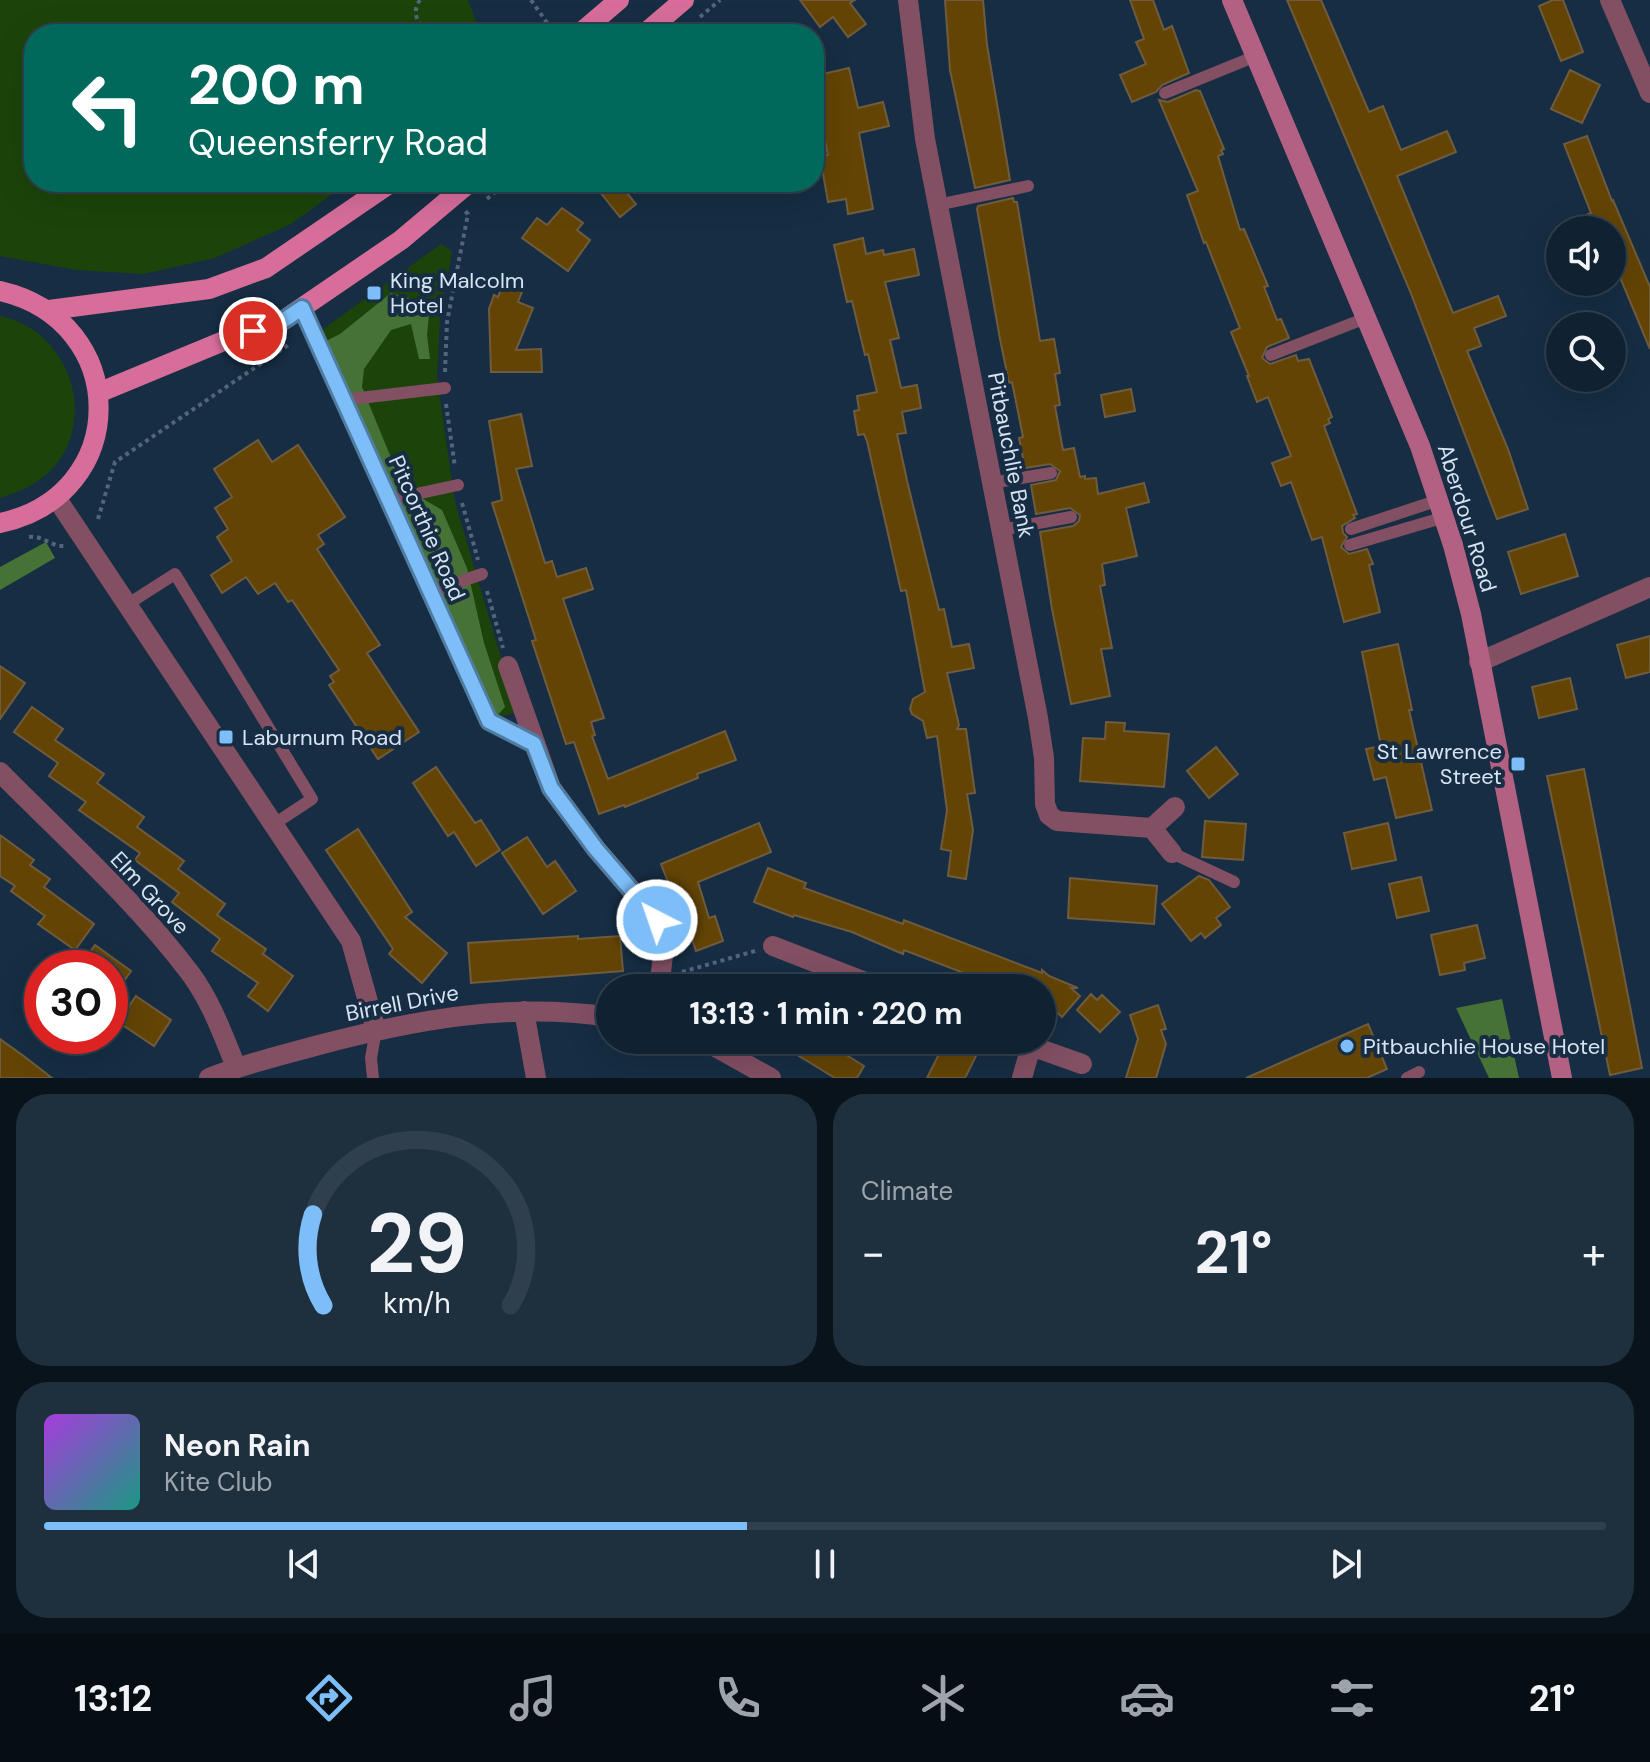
<!DOCTYPE html>
<html lang="en">
<head>
<meta charset="utf-8">
<style>
  :root { --surface:#102232; --page:#1e2f3e; --text:#f1f3f6; --muted:#9ca4ac; --line:#303f4d; --accent:#7dbef9 }
  body { margin:0; font-family:"DM Sans",sans-serif; background:var(--page); color:var(--text); height:100vh; display:flex; flex-direction:column; font-size:30px; white-space:nowrap }
  * { box-sizing:border-box; margin:0 }
  p { font-size:26px; color:var(--muted) }
  .icon { flex:none; width:44px; height:44px; fill:none; stroke:currentColor; stroke-width:2; stroke-linecap:round; stroke-linejoin:round }
  .map { position:relative; height:1078px; overflow:hidden }
  .side { display:flex; flex-direction:column; gap:16px; padding:16px; background:#09131c; flex:1 }
  .side>* { flex:none }
  .top-card { position:absolute; left:24px; top:24px; width:800px; height:168px; border-radius:32px; box-shadow:0 8px 32px #0002,0 0 0 2px var(--line); background:#00695c; color:#fff; overflow:hidden }
  .tools { position:absolute; left:1546px; top:216px; display:grid; gap:16px }
  .tools a { display:grid; place-items:center; width:80px; height:80px; border-radius:50%; background:var(--surface); box-shadow:0 8px 32px #0002,0 0 0 2px var(--line); font-size:40px }
  .speed { position:absolute; left:24px; top:950px; display:flex; gap:16px; font-size:40px; font-weight:700; text-align:center }
  .speed>* { display:grid; place-content:center; width:104px; height:104px; border-radius:50%; background:var(--surface); box-shadow:0 8px 32px #0002,0 0 0 2px var(--line); line-height:1 }
  .speed .limit { border:12px solid #d22; background:#fff; color:#111 }
  .pin { position:absolute; display:grid; place-items:center; width:68px; height:68px; color:#fff; margin:-34px; border:4px solid #fff; border-radius:50%; box-shadow:0 2px 8px #0007 }
  .me { position:absolute; width:88px; margin:-44px; rotate:319deg; stroke-linejoin:round; filter:drop-shadow(0 0 6px #0008) }
  .turn { display:flex; align-items:center; gap:28px; height:168px; padding:0 32px; font-size:36px }
  .turn .icon { width:104px; height:104px; stroke-width:2.5 }
  .turn b { display:block; font-size:56px; line-height:68px }
  .big { font-size:60px; font-weight:700; line-height:1.1 }
  .side .widget { flex:1; display:flex; flex-direction:column; justify-content:center; gap:12px; min-width:0; padding:0 28px; border-radius:32px; background:var(--page) }
  .side .dial { align-items:center; gap:0 }
  .dial svg { height:208px; overflow:visible; fill:none; stroke:var(--line); stroke-width:7; stroke-linecap:round; text-anchor:middle }
  .dial text { fill:var(--text); stroke:none }
  .song { display:flex; align-items:center; gap:24px }
  .cover { width:96px; height:96px; border-radius:12px; background:linear-gradient(135deg,hsl(280 70% 55%),hsl(170 70% 35%)) }
  .played { height:8px; border-radius:4px; background:linear-gradient(90deg,var(--accent) 45%,var(--line) 45%) }
  .keys { display:flex; justify-content:space-around; direction:ltr }
  .heat { display:flex; justify-content:space-between; align-items:center; font-size:44px; direction:ltr }
  .side .tiles { flex:1; display:grid; gap:16px; grid-template-columns:1fr 1fr }
  .widget:last-child { grid-column:span 2 }
  .trip { position:absolute; left:596px; top:974px; width:460px; height:80px; border-radius:40px; background:var(--surface); box-shadow:0 8px 32px #0002,0 0 0 2px var(--line); font-weight:700; line-height:80px; text-align:center }
  .tab-bar { display:flex; height:128px; justify-content:space-around; align-items:center; background:#060e14; color:var(--muted) }
  .tab-bar .icon { width:56px; height:56px }
  .tab-bar .active { color:var(--accent) }
  .tab-bar b { font-size:36px; color:var(--text) }
  .map>svg:first-child { display:block }
  .green { fill:#1c440a }
  .forest { fill:#467335 }
  .building { fill:#634405; stroke:#6f5c3e; stroke-width:2 }
  .lines { fill:none; stroke-linecap:round; stroke-linejoin:round }
  .path { stroke:#52667a; stroke-width:4; stroke-dasharray:4 4; stroke-linecap:butt }
  .service { stroke:#824f63; stroke-width:12 }
  .minor { stroke:#824f63; stroke-width:20 }
  .secondary { stroke:#b26182; stroke-width:20 }
  .primary { stroke:#d76e9a; stroke-width:20 }
  .route-casing { stroke:#517ca2; stroke-width:20 }
  .route { stroke:#7dbef9; stroke-width:14 }
  .poi-dot { fill:#7dbef9; stroke:#162d43; stroke-width:3 }
  .labels { text-anchor:middle; dominant-baseline:central; stroke-width:8; stroke-linejoin:round; paint-order:stroke }
  .poi-label { font-size:22px; fill:#d6e4f3; stroke:#162d43; text-anchor:start }
  .street-label { font-size:22px; fill:#d6e4f3; stroke:#162d43 }
</style>
</head>
<body>
<div class="map">
<svg width="1650" height="1078" viewBox="0 0 1650 1078">
  <rect width="100%" height="100%" fill="#162d43"/>
  <g class="green">
    <path d="M 0,0 L 468,0 L 481,34 L 34,34 L 34,182 L 349,182 L 291,224 L 215,258 L 143,274 L 76,270 L 0,256 Z"/>
    <path d="M 441,244 L 452,251 L 440,319 L 437,378 L 455,502 L 517,712 L 495,718 L 319,332 Z"/>
    <path d="M 0,316 C 69,329 101,421 49,472 C 34,486 18,492 0,498 Z"/>
  </g>
  <g class="forest">
    <path d="M 391,293 L 430,304 L 427,335 L 430,359 L 419,359 L 411,324 L 391,330 L 364,369 L 362,387 L 403,487 L 442,510 L 467,568 L 484,643 L 505,707 L 495,718 L 324,342 L 340,334 Z"/>
    <path d="M 46,542 L 55,558 L 0,590 L 0,567 Z"/>
    <path d="M 1502,999 L 1519,1078 L 1489,1078 L 1456,1008 Z"/>
  </g>
  <g class="building">
    <path d="M 800,0 L 855,0 L 850,3 L 866,24 L 848,37 L 833,17 L 820,27 Z"/>
    <path d="M 945,0 L 983,0 L 987,45 L 1010,180 L 975,188 L 950,70 Z"/>
    <path d="M 1130,0 L 1153,0 L 1164,30 L 1172,26 L 1189,73 L 1162,85 L 1156,92 L 1132,102 L 1120,75 L 1146,64 L 1136,42 L 1144,39 Z"/>
    <path d="M 1287,0 L 1321,0 L 1369,112 L 1383,106 L 1401,150 L 1447,131 L 1456,152 L 1397,176 L 1453,313 L 1498,296 L 1506,316 L 1474,328 L 1481,346 L 1467,351 L 1508,449 L 1528,509 L 1497,519 L 1410,291 Z"/>
    <path d="M 1553,0 L 1563,0 L 1583,52 L 1561,61 L 1539,6 Z"/>
    <path d="M 849,68 L 858,108 L 883,102 L 889,126 L 859,133 L 873,209 L 848,214 L 846,199 L 828,202 L 820,156 L 828,155 L 814,88 L 814,76 Z"/>
    <path d="M 1570,70 L 1600,85 L 1582,123 L 1551,109 Z"/>
    <path d="M 1196,90 L 1200,91 L 1224,149 L 1221,150 L 1223,154 L 1218,156 L 1240,230 L 1244,229 L 1268,286 L 1264,287 L 1277,320 L 1281,319 L 1289,338 L 1267,347 L 1262,358 L 1270,364 L 1296,355 L 1298,361 L 1309,359 L 1332,417 L 1328,419 L 1330,423 L 1324,426 L 1357,514 L 1353,515 L 1355,518 L 1342,526 L 1343,533 L 1347,537 L 1341,547 L 1349,554 L 1367,549 L 1373,564 L 1369,565 L 1380,612 L 1344,622 L 1322,537 L 1312,540 L 1291,482 L 1281,486 L 1272,463 L 1291,456 L 1268,397 L 1257,402 L 1247,376 L 1249,376 L 1231,332 L 1240,328 L 1206,242 L 1204,243 L 1187,195 L 1198,191 L 1159,100 L 1168,102 Z"/>
    <path d="M 1587,136 L 1612,201 L 1613,200 L 1650,287 L 1650,349 L 1612,258 L 1612,230 L 1592,230 L 1586,215 L 1591,213 L 1564,144 Z"/>
    <path d="M 592,182 L 618,182 L 636,204 L 620,217 Z"/>
    <path d="M 1013,198 L 1014,202 L 1017,202 L 1040,341 L 1054,339 L 1060,373 L 1055,374 L 1060,405 L 1055,406 L 1063,450 L 1074,448 L 1080,477 L 1085,476 L 1085,479 L 1096,478 L 1098,494 L 1144,483 L 1149,502 L 1126,508 L 1137,556 L 1102,564 L 1105,585 L 1100,586 L 1112,648 L 1101,649 L 1110,696 L 1071,704 L 1052,609 L 1040,532 L 1073,526 L 1079,521 L 1080,515 L 1070,508 L 1036,514 L 1031,485 L 1056,480 L 1060,471 L 1050,464 L 1025,468 L 1019,438 L 1023,437 L 1012,382 L 1009,383 L 1000,339 L 977,209 L 978,206 Z"/>
    <path d="M 562,208 L 583,223 L 577,230 L 590,240 L 568,271 L 522,238 L 537,218 L 547,225 Z"/>
    <path d="M 863,238 L 866,254 L 883,250 L 884,255 L 914,249 L 919,275 L 885,282 L 899,338 L 890,340 L 901,388 L 917,385 L 921,408 L 902,412 L 906,433 L 897,434 L 908,485 L 939,610 L 944,609 L 952,647 L 969,644 L 974,668 L 947,673 L 959,725 L 957,729 L 966,729 L 975,793 L 967,794 L 973,830 L 966,879 L 948,876 L 951,851 L 941,849 L 947,810 L 937,736 L 927,738 L 923,721 L 912,714 L 910,709 L 913,699 L 925,692 L 906,590 L 901,591 L 867,441 L 864,434 L 858,435 L 854,411 L 859,410 L 857,396 L 877,392 L 868,354 L 865,355 L 852,301 L 847,302 L 834,245 Z"/>
    <path d="M 506,276 L 525,284 L 518,302 L 533,308 L 516,350 L 541,349 L 542,372 L 491,372 L 489,309 L 494,295 L 498,297 Z"/>
    <path d="M 1131,389 L 1135,411 L 1105,417 L 1101,395 Z"/>
    <path d="M 521,414 L 532,466 L 516,469 L 545,563 L 552,561 L 557,577 L 586,568 L 593,589 L 563,599 L 604,718 L 591,722 L 595,735 L 592,736 L 608,779 L 725,731 L 736,760 L 697,774 L 698,778 L 625,807 L 624,805 L 599,814 L 574,742 L 566,744 L 532,641 L 536,640 L 492,503 L 502,500 L 489,421 Z"/>
    <path d="M 258,440 L 272,462 L 298,445 L 345,517 L 318,535 L 324,544 L 317,549 L 380,645 L 367,653 L 419,732 L 378,759 L 329,685 L 334,682 L 330,676 L 339,670 L 292,600 L 288,602 L 275,583 L 258,594 L 246,577 L 222,593 L 211,575 L 232,561 L 217,537 L 228,529 L 215,508 L 232,497 L 214,469 Z"/>
    <path d="M 1565,534 L 1578,576 L 1521,594 L 1508,552 Z"/>
    <path d="M 1650,636 L 1650,672 L 1626,678 L 1617,645 Z"/>
    <path d="M 1398,644 L 1412,710 L 1409,710 L 1432,810 L 1396,818 L 1386,777 L 1374,780 L 1366,749 L 1381,746 L 1362,652 Z"/>
    <path d="M 0,666 L 25,683 L 0,719 Z"/>
    <path d="M 1570,678 L 1577,709 L 1539,718 L 1532,687 Z"/>
    <path d="M 32,707 L 63,729 L 55,740 L 104,774 L 97,783 L 144,817 L 137,827 L 184,861 L 178,869 L 225,904 L 217,915 L 266,949 L 263,954 L 293,976 L 268,1011 L 248,996 L 258,983 L 212,951 L 220,939 L 172,902 L 179,893 L 135,860 L 140,853 L 79,810 L 86,802 L 49,776 L 58,763 L 14,732 Z"/>
    <path d="M 1106,722 L 1125,723 L 1124,731 L 1169,734 L 1164,787 L 1080,781 L 1083,738 L 1105,739 Z"/>
    <path d="M 1216,747 L 1238,774 L 1209,798 L 1187,771 Z"/>
    <path d="M 436,767 L 475,823 L 481,820 L 500,850 L 476,866 L 454,832 L 448,836 L 413,783 Z"/>
    <path d="M 1584,769 L 1642,1068 L 1610,1075 L 1547,776 Z"/>
    <path d="M 1205,821 L 1246,824 L 1243,860 L 1202,857 Z"/>
    <path d="M 759,823 L 771,852 L 698,882 L 709,918 L 715,916 L 723,941 L 696,951 L 679,901 L 676,902 L 661,864 Z"/>
    <path d="M 1388,823 L 1396,860 L 1352,869 L 1344,833 Z"/>
    <path d="M 358,829 L 412,912 L 405,917 L 447,953 L 422,983 L 389,954 L 393,949 L 326,850 Z"/>
    <path d="M 0,835 L 34,860 L 30,865 L 50,879 L 44,887 L 94,924 L 75,950 L 38,924 L 45,916 L 11,891 L 15,886 L 0,876 Z"/>
    <path d="M 527,837 L 547,867 L 555,861 L 576,891 L 543,914 L 502,853 Z"/>
    <path d="M 768,868 L 806,883 L 804,888 L 903,924 L 904,920 L 1042,973 L 1042,970 L 1049,976 L 1078,988 L 1071,988 L 1080,996 L 1062,1017 L 1042,999 L 1042,988 L 1003,988 L 904,950 L 903,954 L 852,932 L 794,915 L 793,917 L 754,902 Z"/>
    <path d="M 1199,876 L 1209,880 L 1230,907 L 1216,918 L 1221,925 L 1205,938 L 1201,933 L 1191,941 L 1162,904 Z"/>
    <path d="M 1421,877 L 1429,911 L 1397,918 L 1389,884 Z"/>
    <path d="M 1070,878 L 1157,886 L 1154,924 L 1068,918 Z"/>
    <path d="M 1477,925 L 1485,958 L 1464,963 L 1465,970 L 1440,975 L 1431,935 Z"/>
    <path d="M 578,936 L 578,939 L 620,936 L 623,971 L 471,983 L 468,943 Z"/>
    <path d="M 95,945 L 131,971 L 110,1001 L 110,968 L 79,968 Z"/>
    <path d="M 1091,994 L 1097,1000 L 1102,995 L 1120,1012 L 1100,1032 L 1077,1010 Z"/>
    <path d="M 136,996 L 171,1020 L 154,1046 L 118,1022 Z"/>
    <path d="M 1158,1005 L 1166,1029 L 1161,1030 L 1166,1044 L 1156,1078 L 1126,1078 L 1138,1039 L 1130,1015 Z"/>
    <path d="M 1368,1024 L 1387,1069 L 1367,1078 L 1246,1078 Z"/>
    <path d="M 0,1039 L 25,1057 L 52,1078 L 0,1078 Z"/>
    <path d="M 773,1040 L 835,1040 L 832,1046 L 864,1066 L 857,1078 L 835,1078 Z"/>
    <path d="M 946,1040 L 984,1040 L 965,1078 L 927,1078 Z"/>
  </g>
  <g class="lines">
    <g class="path">
      <path d="M 420,0 C 411,12 418,24 427,34"/>
      <path d="M 531,0 L 555,34"/>
      <path d="M 700,17 L 720,0"/>
      <path d="M 487,199 L 506,182"/>
      <path d="M 445,372 L 447,322 L 468,214 L 465,211"/>
      <path d="M 446,404 L 455,467"/>
      <path d="M 462,503 L 478,560"/>
      <path d="M 98,519 L 115,462 L 290,344"/>
      <path d="M 29,537 C 43,535 51,547 65,546"/>
      <path d="M 487,591 L 503,648"/>
      <path d="M 682,972 L 755,951"/>
    </g>
    <g class="service">
      <path d="M 1165,93 L 1256,56"/>
      <path d="M 937,205 L 1028,186"/>
      <path d="M 302,308 L 489,721 L 534,744"/>
      <path d="M 1271,355 L 1366,318"/>
      <path d="M 343,400 L 445,388"/>
      <path d="M 992,483 L 1051,473"/>
      <path d="M 388,500 L 458,485"/>
      <path d="M 1351,529 L 1439,500"/>
      <path d="M 1001,530 L 1071,517"/>
      <path d="M 1350,545 L 1445,517"/>
      <path d="M 430,592 L 482,574"/>
      <path d="M 128,604 L 175,574 L 312,799 L 274,824"/>
      <path d="M 1172,853 L 1234,882"/>
      <path d="M 373,1078 L 371,1058 L 376,1030"/>
      <path d="M 1407,1078 L 1419,1072"/>
    </g>
    <g class="minor">
      <path d="M 908,0 L 925,139 L 1038,718 L 1044,758 L 1045,804 L 1049,815 L 1057,821 L 1152,828 L 1175,807"/>
      <path d="M 1610,0 L 1650,93"/>
      <path d="M 57,499 L 351,941 L 376,1030"/>
      <path d="M 1479,662 L 1650,587"/>
      <path d="M 508,666 L 551,788 L 596,849 L 657,920 L 664,947 L 659,988"/>
      <path d="M 0,772 C 64,837 135,900 190,973 C 211,1001 223,1035 236,1067"/>
      <path d="M 1152,828 L 1172,853"/>
      <path d="M 773,946 L 881,988"/>
      <path d="M 524,1011 L 536,1078"/>
      <path d="M 703,1040 L 771,1078"/>
      <path d="M 1017,1040 L 1031,1046 L 1022,1078"/>
      <path d="M 1031,1046 L 1082,1064"/>
      <path d="M 209,1078 C 244,1064 279,1056 315,1046 C 413,1020 508,1002 610,1017"/>
    </g>
    <path class="secondary" d="M 1232,0 L 1420,446 L 1453,545 L 1471,614 L 1562,1078"/>
    <g class="primary">
      <path d="M 579,34 L 619,0"/>
      <path d="M 644,34 L 684,0"/>
      <path d="M 0,291 C 131,321 132,495 0,523"/>
      <path d="M 49,310 L 209,289 L 266,268 L 392,182"/>
      <path d="M 98,393 L 226,340 L 281,322 L 401,240 L 470,182"/>
    </g>
  </g>
  <g class="lines">
    <g class="route-casing">
      <path id="route" d="M 253,331 L 281,322 L 302,308 L 489,721 L 534,744 L 551,788 L 596,849 L 657,920"/>
    </g>
    <use href="#route" class="route"/>
  </g>
  <g class="poi-dot">
    <rect x="366" y="285" width="16" height="16" rx="4"/>
    <rect x="218" y="729" width="16" height="16" rx="4"/>
    <rect x="1510" y="756" width="16" height="16" rx="4"/>
    <circle cx="1347" cy="1046" r="8"/>
  </g>
  <g class="labels">
    <g class="poi-label">
      <text x="390" y="280">King Malcolm<tspan x="390" dy="25">Hotel</tspan></text>
      <text x="242" y="737">Laburnum Road</text>
      <text x="1502" y="751" text-anchor="end">St Lawrence<tspan x="1502" dy="25">Street</tspan></text>
      <text x="1363" y="1046">Pitbauchlie House Hotel</text>
    </g>
    <g class="street-label">
      <text transform="translate(1011 455) rotate(79)">Pitbauchlie Bank</text>
      <text transform="translate(1467 518) rotate(73)">Aberdour Road</text>
      <text transform="translate(427 528) rotate(66)">Pitcorthie Road</text>
      <text transform="translate(150 893) rotate(47)">Elm Grove</text>
      <text transform="translate(402 1003) rotate(-11)">Birrell Drive</text>
    </g>
  </g>
</svg>
<div class="tools">
<a><svg class="icon" aria-label="sound" viewBox="0 0 24 24"><path d="M4 9h4l5-4v14l-5-4H4zM17 9q2 3 0 6"/></svg></a>
<a><svg class="icon" aria-label="search" viewBox="0 0 24 24"><circle cx="10" cy="10" r="6"/><path d="M15 15l6 6"/></svg></a>
</div>
<div class="speed"><div class="limit">30</div></div>
<div class="pin" style="left:253px;top:331px;background:#d93025"><svg class="icon" aria-label="arrive" viewBox="0 0 24 24"><path d="M6 21V4h12l-3 4 3 4H6"/></svg></div>
<svg class="me" style="left:657px;top:920px" viewBox="-20 -20 40 40"><circle r="17" fill="#7dbef9" stroke="#fff" stroke-width="3"/><path d="M0-11L8 9 0 5-8 9z" fill="#fff"/></svg>
<div class="trip">13:13 · 1 min · 220 m</div>
<div class="top-card">
<div class="turn"><svg class="icon" aria-label="left" viewBox="0 0 24 24"><path d="M17 20v-9H6M10 6l-5 5 5 5"/></svg><div><b>200 m</b>Queensferry Road</div></div>
</div>
</div>
<section class="side">
<div class="tiles">
<div class="widget dial"><svg viewBox="0 0 100 80">
<path d="M14 69A42 42 0 1 1 86 69"/>
<path d="M14 69A42 42 0 0 1 10 34" stroke="#7dbef9"/>
<text x="50" y="56" font-size="32" font-weight="700">29</text>
<text x="50" y="72" font-size="11">km/h</text>
</svg></div>
<div class="widget"><p>Climate</p>
<div class="heat"><a>−</a><b class="big">21°</b><a>+</a></div>
</div>
<div class="widget">
<div class="song"><i class="cover"></i><div><b>Neon Rain</b><p>Kite Club</p></div></div>
<div class="played"></div>
<div class="keys"><svg class="icon" aria-label="previous" viewBox="0 0 24 24"><path d="M18 5L8 12l10 7zM5 5v14"/></svg><svg class="icon" aria-label="pause" viewBox="0 0 24 24"><path d="M8 5v14M16 5v14"/></svg><svg class="icon" aria-label="next" viewBox="0 0 24 24"><path d="M6 5l10 7-10 7zM19 5v14"/></svg></div>
</div>
</div>
</section>
<nav class="tab-bar">
<b>13:12</b>
<svg class="icon active" aria-label="directions" viewBox="0 0 24 24"><path d="M12 3l9 9-9 9-9-9zM9 14v-3h6M13 9l2 2-2 2"/></svg>
<svg class="icon" aria-label="music" viewBox="0 0 24 24"><path d="M9 18V5l10-2v13"/><circle cx="6" cy="18" r="3"/><circle cx="16" cy="16" r="3"/></svg>
<svg class="icon" aria-label="phone" viewBox="0 0 24 24"><path d="M5 4h4l2 5-3 2q2 4 5 5l2-3 5 2v4C11 20 4 13 5 4z"/></svg>
<svg class="icon" aria-label="climate" viewBox="0 0 24 24"><path d="M12 3v18M4 7l16 10M4 17L20 7"/></svg>
<svg class="icon" aria-label="car" viewBox="0 0 24 24"><path d="M5 17H2v-5l4-1 3-4h7l3 4 3 1v5h-3M9 17h6M6 11h13"/><circle cx="7" cy="17" r="2"/><circle cx="17" cy="17" r="2"/></svg>
<svg class="icon" aria-label="filters" viewBox="0 0 24 24"><path d="M4 7h16M4 17h16"/><circle cx="9" cy="7" r="2"/><circle cx="15" cy="17" r="2"/></svg>
<b>21°</b>
</nav>
</body>
</html>
